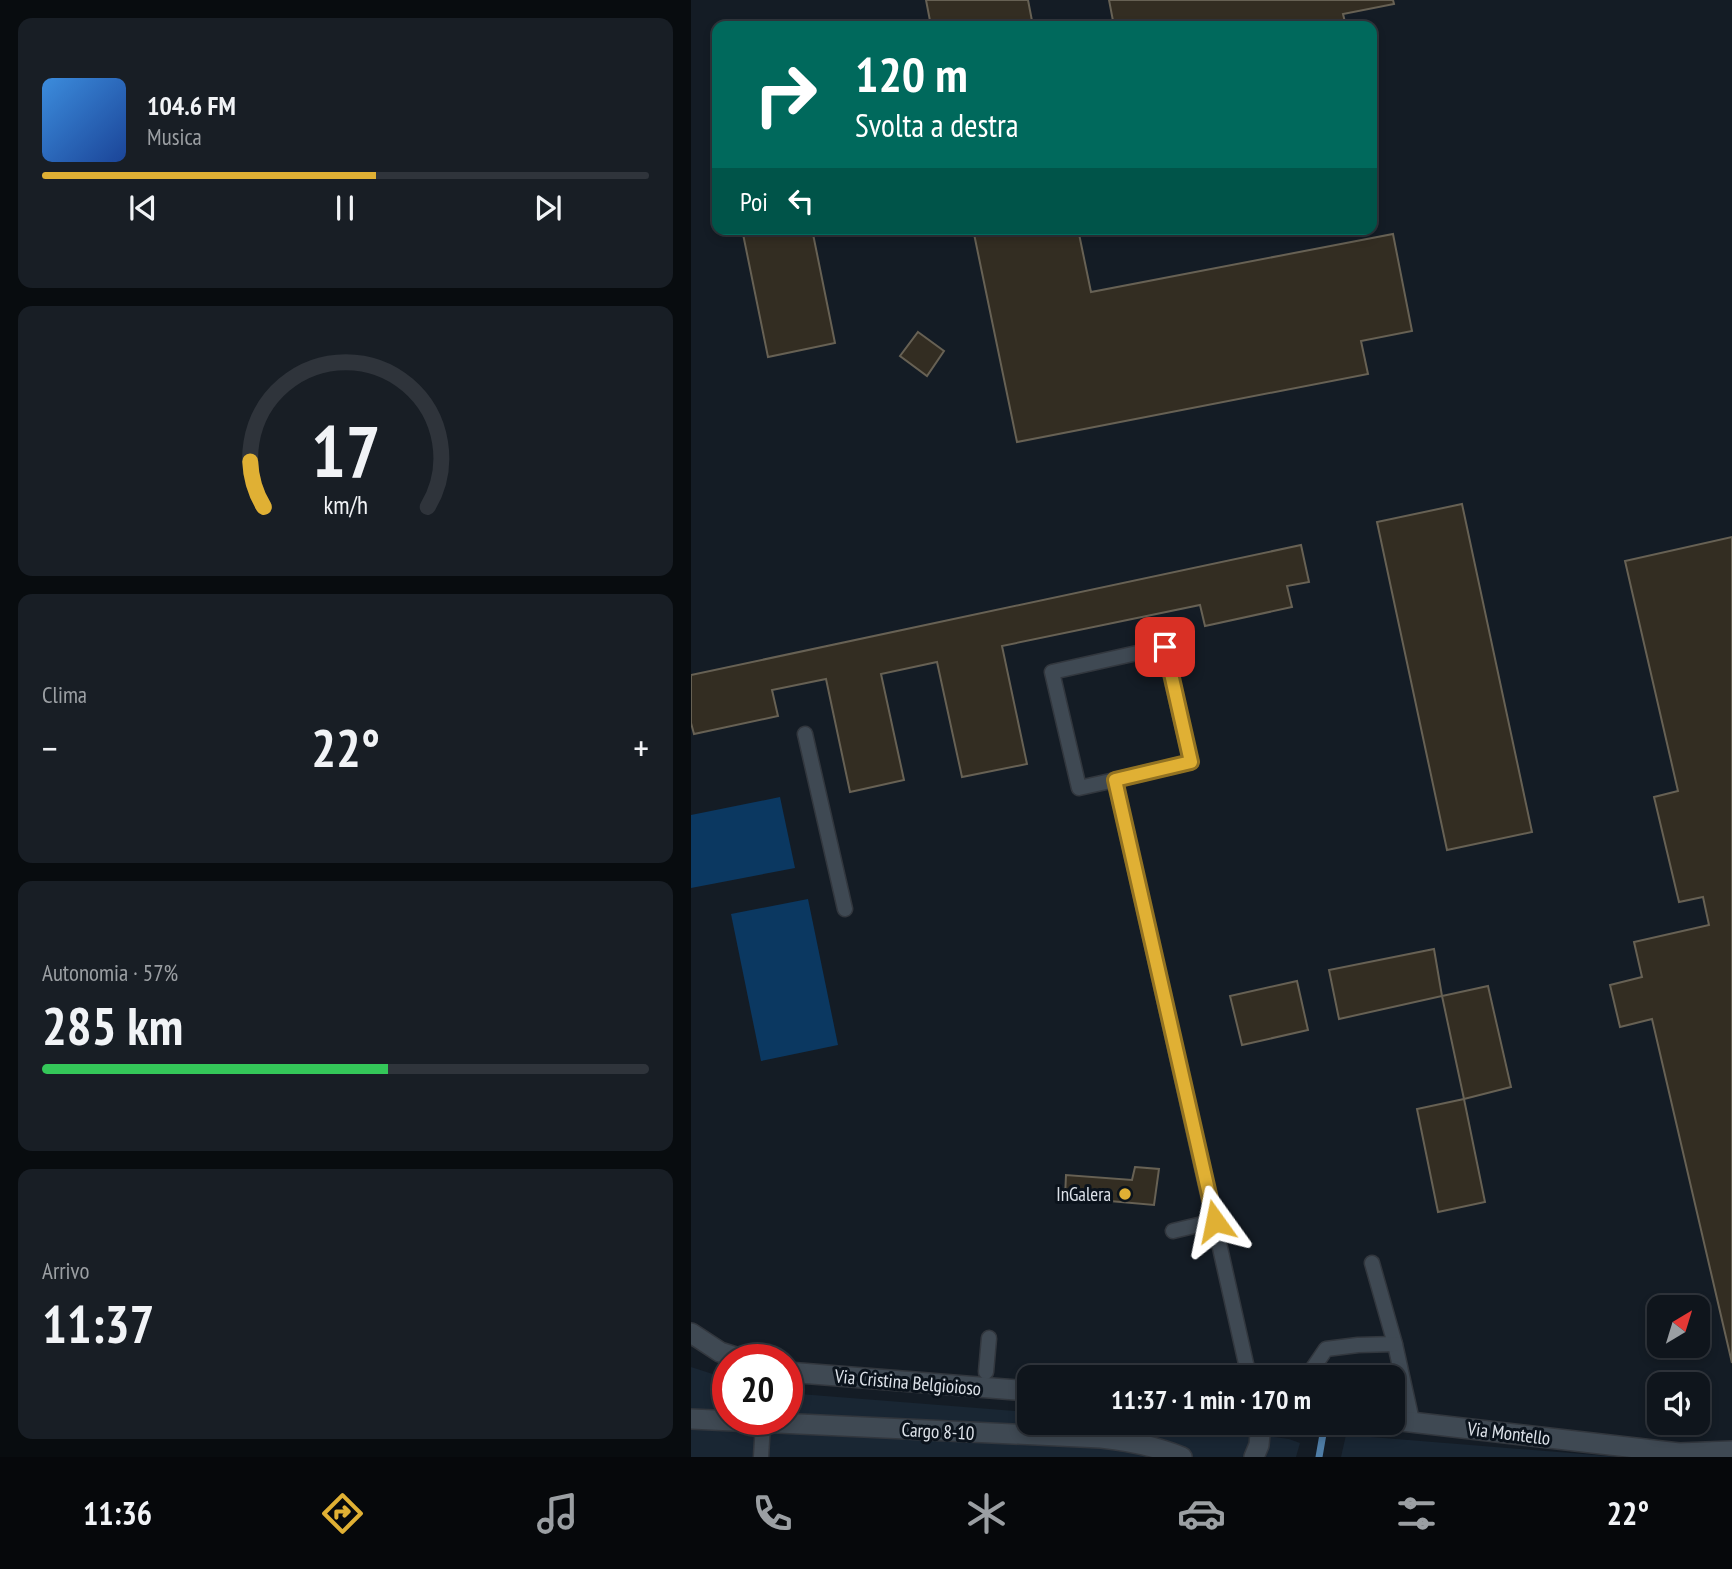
<!DOCTYPE html>
<html lang="it">
<head>
<meta charset="utf-8">
<style>
  :root { --surface:#0f151c; --page:#181e25; --text:#f1f3f6; --muted:#9b9fa3; --line:#2f343b; --accent:#e0b034 }
  body { margin:0; font-family:"PT Sans Narrow",sans-serif; background:var(--page); color:var(--text); height:100vh; display:flex; flex-direction:column; font-size:26px; white-space:nowrap }
  * { box-sizing:border-box; margin:0 }
  p { font-size:23px; color:var(--muted) }
  .icon { flex:none; width:38px; height:38px; fill:none; stroke:currentColor; stroke-width:2; stroke-linecap:round; stroke-linejoin:round }
  .map { position:relative; flex:1; overflow:hidden }
  .sheet { display:flex; flex-direction:column; gap:18px; padding:18px; background:#080c0f; width:691px }
  .sheet>* { flex:none }
  .hud { position:absolute; left:21px; top:21px; width:665px; height:214px; border-radius:14px; box-shadow:0 4px 10px #0003,0 0 0 2px var(--line); background:#00695c; color:#fff; overflow:hidden }
  .needle { width:46px; rotate:38deg }
  .tools { position:absolute; left:956px; top:1295px; display:grid; gap:14px }
  .tools a { display:grid; place-items:center; width:63px; height:63px; border-radius:14px; background:var(--surface); box-shadow:0 4px 10px #0003,0 0 0 2px var(--line); font-size:35px }
  .speed { position:absolute; left:21px; top:1344px; display:flex; gap:14px; font-size:35px; font-weight:700; text-align:center }
  .speed>* { display:grid; place-content:center; width:91px; height:91px; border-radius:50%; background:var(--surface); box-shadow:0 4px 10px #0003,0 0 0 2px var(--line); line-height:1 }
  .speed .limit { border:10px solid #d22; background:#fff; color:#111 }
  .pin { position:absolute; display:grid; place-items:center; width:60px; height:60px; color:#fff; margin:-30px; border-radius:14px; box-shadow:0 4px 10px #0006 }
  .me { position:absolute; width:77px; margin:-38px; rotate:348deg; stroke-linejoin:round; filter:drop-shadow(0 0 5px #0008) }
  .turn { display:flex; align-items:center; gap:24px; height:147px; padding:0 28px; font-size:32px }
  .turn .icon { width:91px; height:91px; stroke-width:2.5 }
  .turn b { display:block; font-size:49px; line-height:60px }
  .then { display:flex; align-items:center; height:66px; padding:0 28px; background:#0003; gap:14px; font-size:26px }
  .big { font-size:52px; font-weight:700; line-height:1.1 }
  .sheet .tile { flex:1; display:flex; flex-direction:column; justify-content:center; gap:10px; min-width:0; padding:0 24px; border-radius:14px; background:var(--page) }
  .sheet .dial { align-items:center; gap:0 }
  .dial svg { height:182px; overflow:visible; fill:none; stroke:var(--line); stroke-width:7; stroke-linecap:round; text-anchor:middle }
  .dial text { fill:var(--text); stroke:none }
  .song { display:flex; align-items:center; gap:21px }
  .cover { width:84px; height:84px; border-radius:10px; background:linear-gradient(135deg,hsl(210 70% 55%),hsl(220 70% 35%)) }
  .played { height:7px; border-radius:4px; background:linear-gradient(90deg,var(--accent) 55%,var(--line) 55%) }
  .keys { display:flex; justify-content:space-around; direction:ltr }
  .heat { display:flex; justify-content:space-between; align-items:center; font-size:38px; direction:ltr }
  .charge { height:10px; border-radius:5px; background:linear-gradient(90deg,#34c759 57%,var(--line) 0) }
  .trip { position:absolute; left:326px; top:1365px; width:388px; height:70px; border-radius:14px; background:var(--surface); box-shadow:0 4px 10px #0003,0 0 0 2px var(--line); font-weight:700; line-height:70px; text-align:center }
  .tab-bar { display:flex; height:112px; justify-content:space-around; align-items:center; background:#06080b; color:var(--muted) }
  .tab-bar .icon { width:49px; height:49px }
  .tab-bar .active { color:var(--accent) }
  .tab-bar b { font-size:32px; color:var(--text) }
  main { display:flex; flex:1; min-height:0 }
  .map>svg:first-child { display:block }
  .built { fill:#192633 }
  .green { fill:#0b3861 }
  .lines { fill:none; stroke-linecap:round; stroke-linejoin:round }
  .stream { stroke:#4f7da6; stroke-width:7 }
  .building { fill:#332d22; stroke:#676154; stroke-width:2 }
  .service-casing { stroke:#32373e; stroke-width:17 }
  .minor-casing { stroke:#32373e; stroke-width:22 }
  .tertiary-casing { stroke:#32373e; stroke-width:22 }
  .service { stroke:#3f4953; stroke-width:14 }
  .minor { stroke:#3f4953; stroke-width:19 }
  .tertiary { stroke:#3f4953; stroke-width:19 }
  .route-casing { stroke:#927222; stroke-width:18 }
  .route { stroke:#e0b034; stroke-width:12 }
  .poi-dot { fill:#e0b034; stroke:#0b131c; stroke-width:2.5 }
  .labels { text-anchor:middle; dominant-baseline:central; stroke-width:6; stroke-linejoin:round; paint-order:stroke }
  .poi-label { font-size:19px; fill:#dde2e9; stroke:#0b131c; text-anchor:end }
  .street-label { font-size:19px; fill:#dde2e9; stroke:#0b131c }
</style>
</head>
<body>
<main>
<section class="sheet">
<div class="tile">
<div class="song"><i class="cover"></i><div><b>104.6 FM</b><p>Musica</p></div></div>
<div class="played"></div>
<div class="keys"><svg class="icon" aria-label="previous" viewBox="0 0 24 24"><path d="M18 5L8 12l10 7zM5 5v14"/></svg><svg class="icon" aria-label="pause" viewBox="0 0 24 24"><path d="M8 5v14M16 5v14"/></svg><svg class="icon" aria-label="next" viewBox="0 0 24 24"><path d="M6 5l10 7-10 7zM19 5v14"/></svg></div>
</div>
<div class="tile dial"><svg viewBox="0 0 100 80">
<path d="M14 69A42 42 0 1 1 86 69"/>
<path d="M14 69A42 42 0 0 1 8 49" stroke="#e0b034"/>
<text x="50" y="56" font-size="32" font-weight="700">17</text>
<text x="50" y="72" font-size="11">km/h</text>
</svg></div>
<div class="tile"><p>Clima</p>
<div class="heat"><a>−</a><b class="big">22°</b><a>+</a></div>
</div>
<div class="tile"><p>Autonomia · 57%</p><b class="big">285 km</b><div class="charge"></div></div>
<div class="tile"><p>Arrivo</p><b class="big">11:37</b></div>
</section>
<div class="map">
<svg width="1041" height="1457" viewBox="0 0 1041 1457">
  <rect width="100%" height="100%" fill="#141c25"/>
  <g class="built">
    <path d="M 0,1367 L 37,1379 L 37,1419 L 96,1419 L 96,1393 L 338,1412 L 338,1423 L 475,1423 L 598,1439 L 609,1443 L 605,1457 L 0,1457 Z"/>
    <path d="M 655,1435 L 929,1457 L 650,1457 Z"/>
  </g>
  <g class="green">
    <path d="M 89,797 L 104,868 L 0,888 L 0,815 Z"/>
    <path d="M 117,899 L 147,1045 L 70,1061 L 40,914 Z"/>
  </g>
  <g class="lines">
    <path class="stream" d="M 628,1457 L 632,1434"/>
  </g>
  <g class="building">
    <path d="M 235,0 L 337,0 L 342,26 L 240,26 Z"/>
    <path d="M 418,0 L 702,0 L 703,4 L 652,14 L 655,26 L 423,26 Z"/>
    <path d="M 51,229 L 121,229 L 144,343 L 77,357 Z"/>
    <path d="M 282,229 L 387,229 L 400,292 L 702,234 L 721,331 L 670,341 L 677,374 L 326,442 Z"/>
    <path d="M 227,332 L 253,351 L 236,376 L 209,356 Z"/>
    <path d="M 771,504 L 841,832 L 756,850 L 686,522 Z"/>
    <path d="M 1041,537 L 1041,1363 L 961,1019 L 929,1027 L 919,985 L 951,977 L 943,942 L 1018,925 L 1012,897 L 988,902 L 963,797 L 987,791 L 934,561 Z"/>
    <path d="M 610,545 L 618,582 L 596,586 L 601,607 L 514,626 L 509,605 L 311,646 L 336,764 L 271,777 L 246,662 L 190,674 L 213,780 L 159,792 L 135,679 L 81,690 L 87,716 L 3,734 L 0,723 L 0,675 Z"/>
    <path d="M 743,949 L 751,996 L 648,1019 L 638,970 Z"/>
    <path d="M 606,981 L 617,1030 L 551,1045 L 539,996 Z"/>
    <path d="M 797,986 L 820,1087 L 773,1099 L 751,996 Z"/>
    <path d="M 773,1099 L 794,1202 L 747,1212 L 726,1109 Z"/>
    <path d="M 444,1167 L 468,1169 L 463,1205 L 374,1197 L 375,1175 L 441,1180 Z"/>
  </g>
  <g class="lines">
    <g class="service-casing">
      <g id="service">
        <path d="M 114,734 L 154,909"/>
        <path d="M 424,780 L 500,762 L 473,647 L 361,672 L 388,788 L 424,780 L 558,1377"/>
        <path d="M 482,1231 L 524,1221"/>
        <path d="M 681,1263 L 704,1344 L 721,1421"/>
        <path d="M 295,1372 L 298,1338"/>
        <path d="M 616,1377 L 635,1349 L 667,1345 L 704,1344"/>
        <path d="M 70,1457 L 72,1423"/>
      </g>
    </g>
    <g class="minor-casing">
      <g id="minor">
        <path d="M 0,1419 L 410,1438 C 439,1441 464,1446 491,1457"/>
        <path d="M 563,1457 L 568,1445 L 570,1423"/>
      </g>
    </g>
    <g class="tertiary-casing">
      <g id="tertiary">
        <path d="M 0,1333 L 29,1352 L 54,1360"/>
        <path d="M 96,1372 L 338,1391"/>
        <path d="M 702,1420 L 988,1453 L 1041,1451"/>
      </g>
    </g>
    <use href="#service" class="service"/>
    <use href="#minor" class="minor"/>
    <use href="#tertiary" class="tertiary"/>
  </g>
  <g class="lines">
    <g class="route-casing">
      <path id="route" d="M 474,647 L 500,762 L 424,780 L 524,1221"/>
    </g>
    <use href="#route" class="route"/>
  </g>
  <circle class="poi-dot" cx="434" cy="1194" r="7"/>
  <g class="labels">
    <g class="poi-label">
      <text x="420" y="1194">InGalera</text>
    </g>
    <g class="street-label">
      <text transform="translate(217 1382) rotate(5)">Via Cristina Belgioioso</text>
      <text transform="translate(247 1431) rotate(3)">Cargo 8-10</text>
      <text transform="translate(818 1433) rotate(7)">Via Montello</text>
    </g>
  </g>
</svg>
<div class="tools">
<a><svg class="needle" viewBox="-14 -14 28 28"><path d="M0-13l5 13h-10z" fill="#e53935"/><path d="M0 13l5-13h-10z" fill="#9b9fa3"/></svg></a>
<a><svg class="icon" aria-label="sound" viewBox="0 0 24 24"><path d="M4 9h4l5-4v14l-5-4H4zM17 9q2 3 0 6"/></svg></a>
</div>
<div class="speed"><div class="limit">20</div></div>
<div class="pin" style="left:474px;top:647px;background:#d93025"><svg class="icon" aria-label="arrive" viewBox="0 0 24 24"><path d="M6 21V4h12l-3 4 3 4H6"/></svg></div>
<svg class="me" style="left:524px;top:1221px" viewBox="-20 -20 40 40"><path d="M0-17L14 15 0 8-14 15z" fill="#e0b034" stroke="#fff" stroke-width="4"/></svg>
<div class="trip">11:37 · 1 min · 170 m</div>
<div class="hud">
<div class="turn"><svg class="icon" aria-label="right" viewBox="0 0 24 24"><path d="M7 20v-9h11M14 6l5 5-5 5"/></svg><div><b>120 m</b>Svolta a destra</div></div>
<div class="then">Poi<svg class="icon" aria-label="left" viewBox="0 0 24 24"><path d="M17 20v-9H6M10 6l-5 5 5 5"/></svg></div>
</div>
</div>
</main>
<nav class="tab-bar">
<b>11:36</b>
<svg class="icon active" aria-label="directions" viewBox="0 0 24 24"><path d="M12 3l9 9-9 9-9-9zM9 14v-3h6M13 9l2 2-2 2"/></svg>
<svg class="icon" aria-label="music" viewBox="0 0 24 24"><path d="M9 18V5l10-2v13"/><circle cx="6" cy="18" r="3"/><circle cx="16" cy="16" r="3"/></svg>
<svg class="icon" aria-label="phone" viewBox="0 0 24 24"><path d="M5 4h4l2 5-3 2q2 4 5 5l2-3 5 2v4C11 20 4 13 5 4z"/></svg>
<svg class="icon" aria-label="climate" viewBox="0 0 24 24"><path d="M12 3v18M4 7l16 10M4 17L20 7"/></svg>
<svg class="icon" aria-label="car" viewBox="0 0 24 24"><path d="M5 17H2v-5l4-1 3-4h7l3 4 3 1v5h-3M9 17h6M6 11h13"/><circle cx="7" cy="17" r="2"/><circle cx="17" cy="17" r="2"/></svg>
<svg class="icon" aria-label="filters" viewBox="0 0 24 24"><path d="M4 7h16M4 17h16"/><circle cx="9" cy="7" r="2"/><circle cx="15" cy="17" r="2"/></svg>
<b>22°</b>
</nav>
</body>
</html>
